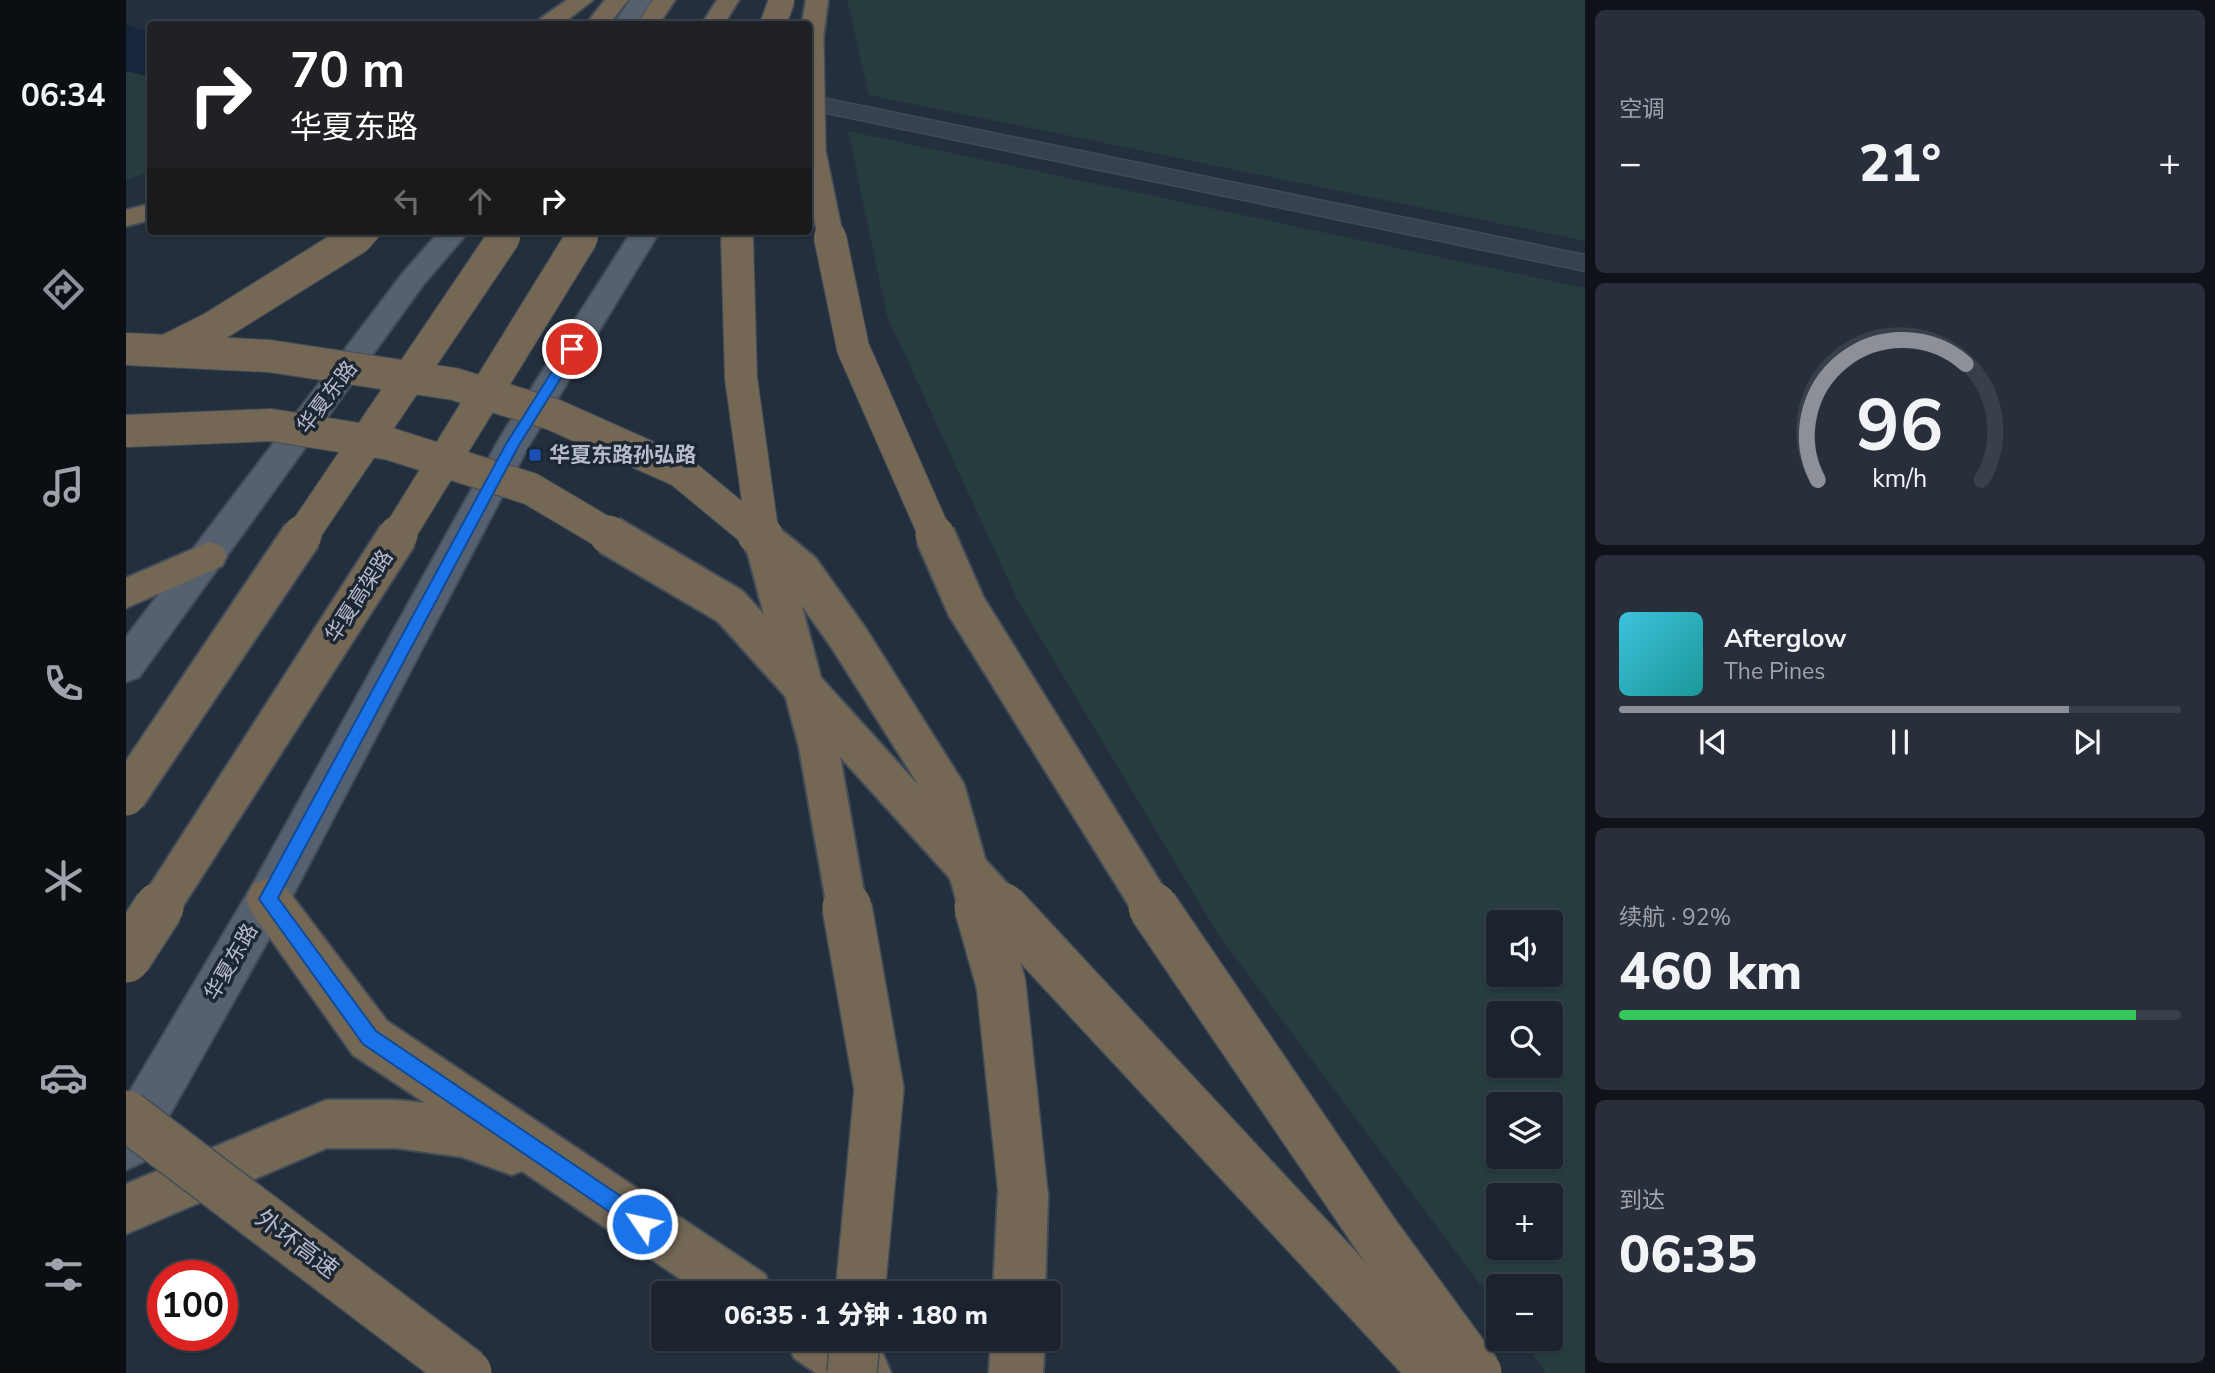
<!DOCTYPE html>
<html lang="zh">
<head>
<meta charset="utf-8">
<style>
  :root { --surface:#1b232e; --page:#282f3a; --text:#f1f3f6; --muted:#a0a4aa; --line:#39404a; --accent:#8c9099 }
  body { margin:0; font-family:"Nunito Sans","Noto Sans SC",sans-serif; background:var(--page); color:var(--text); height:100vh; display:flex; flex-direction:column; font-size:26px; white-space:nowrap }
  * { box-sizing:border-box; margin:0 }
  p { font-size:23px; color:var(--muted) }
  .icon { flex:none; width:38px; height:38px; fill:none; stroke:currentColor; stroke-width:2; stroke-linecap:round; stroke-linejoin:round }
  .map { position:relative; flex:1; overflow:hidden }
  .sheet { display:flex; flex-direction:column; gap:10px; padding:10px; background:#0f1319; width:630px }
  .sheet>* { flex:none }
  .guide { position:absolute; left:21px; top:21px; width:665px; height:214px; border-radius:7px; box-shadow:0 2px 5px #0004,0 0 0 2px var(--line); background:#202124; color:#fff; overflow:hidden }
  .controls { position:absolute; left:1360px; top:910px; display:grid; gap:14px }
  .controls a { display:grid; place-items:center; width:77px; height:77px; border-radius:7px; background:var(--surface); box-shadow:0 2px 5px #0004,0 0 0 2px var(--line); font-size:35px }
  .speed { position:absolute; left:21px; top:1260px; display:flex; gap:14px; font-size:35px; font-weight:700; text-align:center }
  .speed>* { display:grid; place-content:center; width:91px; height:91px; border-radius:50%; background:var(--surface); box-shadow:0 2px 5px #0004,0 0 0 2px var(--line); line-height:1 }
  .speed .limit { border:10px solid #d22; background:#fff; color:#111 }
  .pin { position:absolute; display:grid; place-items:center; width:60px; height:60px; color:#fff; margin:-30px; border:4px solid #fff; border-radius:50%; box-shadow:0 2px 7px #0007 }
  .me { position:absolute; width:77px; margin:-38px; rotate:304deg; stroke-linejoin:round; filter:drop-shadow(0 0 5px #0008) }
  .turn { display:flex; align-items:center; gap:24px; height:147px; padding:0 28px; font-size:32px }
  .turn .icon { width:91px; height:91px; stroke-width:2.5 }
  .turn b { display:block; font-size:49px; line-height:60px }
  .lanes { display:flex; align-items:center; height:66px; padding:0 28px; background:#0003; justify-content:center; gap:35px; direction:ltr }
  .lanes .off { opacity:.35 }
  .big { font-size:52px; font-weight:800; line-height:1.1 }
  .sheet .tile { flex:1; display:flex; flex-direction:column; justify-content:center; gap:10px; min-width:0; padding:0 24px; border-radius:10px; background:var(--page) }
  .sheet .dial { align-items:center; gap:0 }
  .dial svg { height:182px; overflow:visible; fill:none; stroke:var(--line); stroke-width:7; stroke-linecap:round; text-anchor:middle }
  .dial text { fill:var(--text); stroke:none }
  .song { display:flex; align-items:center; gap:21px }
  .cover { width:84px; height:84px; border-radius:10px; background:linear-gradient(135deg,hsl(190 70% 55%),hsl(180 70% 35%)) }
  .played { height:7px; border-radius:4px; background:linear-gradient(90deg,var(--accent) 80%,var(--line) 80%) }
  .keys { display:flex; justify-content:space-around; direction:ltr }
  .heat { display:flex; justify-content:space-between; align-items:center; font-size:38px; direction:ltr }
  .charge { height:10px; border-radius:5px; background:linear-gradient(90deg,#34c759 92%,var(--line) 0) }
  .trip { position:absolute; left:525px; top:1281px; width:410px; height:70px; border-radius:7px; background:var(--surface); box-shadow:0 2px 5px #0004,0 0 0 2px var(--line); font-weight:800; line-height:70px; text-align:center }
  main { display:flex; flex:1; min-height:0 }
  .menu { display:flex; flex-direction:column; width:126px; justify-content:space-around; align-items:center; background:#0b0e12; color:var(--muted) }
  .menu .icon { width:49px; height:49px }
  .menu .selected { color:var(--accent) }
  .menu b { font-size:32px; color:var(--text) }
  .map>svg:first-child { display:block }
  .green { fill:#263c3f; fill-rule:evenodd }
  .water { fill:#17263c }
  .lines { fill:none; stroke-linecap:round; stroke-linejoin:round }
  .street-casing { stroke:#414a57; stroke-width:3 }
  .primary-casing { stroke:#414a57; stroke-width:4 }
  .highway-casing { stroke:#434c59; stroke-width:4 }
  .street { fill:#38414e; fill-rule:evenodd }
  .primary { fill:#56606e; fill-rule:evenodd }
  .highway { fill:#746855; fill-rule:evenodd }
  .highway-bridge-far3-casing { stroke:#434c59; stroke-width:28; stroke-linecap:butt }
  .highway-bridge-far2-casing { stroke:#434c59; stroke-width:34; stroke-linecap:butt }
  .highway-bridge-far1-casing { stroke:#434c59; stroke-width:43; stroke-linecap:butt }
  .highway-bridge-casing { stroke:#434c59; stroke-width:52; stroke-linecap:butt }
  .highway-bridge-far3 { stroke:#746855; stroke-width:25 }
  .highway-bridge-far2 { stroke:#746855; stroke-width:32 }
  .highway-bridge-far1 { stroke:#746855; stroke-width:39 }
  .highway-bridge { stroke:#746855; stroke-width:49 }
  .route { fill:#1a73e8; stroke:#114b97; stroke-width:2 }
  .transit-dot { fill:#1a4fb4; stroke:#1d2633; stroke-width:2.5 }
  .labels { text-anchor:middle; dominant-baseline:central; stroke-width:7; stroke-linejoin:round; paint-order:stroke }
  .street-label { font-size:21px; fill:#b4bcc9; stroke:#1d2633 }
  .poi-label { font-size:21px; font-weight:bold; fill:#b4bcc9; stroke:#1d2633; text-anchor:start }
  .near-street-label { font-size:24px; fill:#b4bcc9; stroke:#1d2633 }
</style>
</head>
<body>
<main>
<nav class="menu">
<b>06:34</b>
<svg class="icon selected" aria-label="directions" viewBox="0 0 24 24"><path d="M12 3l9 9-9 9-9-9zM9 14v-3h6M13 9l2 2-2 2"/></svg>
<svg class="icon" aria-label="music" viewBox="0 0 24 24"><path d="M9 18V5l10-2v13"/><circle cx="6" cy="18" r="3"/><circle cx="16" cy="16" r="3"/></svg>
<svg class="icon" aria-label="phone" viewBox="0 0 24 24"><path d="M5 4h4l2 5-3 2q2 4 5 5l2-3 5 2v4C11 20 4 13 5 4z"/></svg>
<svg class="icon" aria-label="climate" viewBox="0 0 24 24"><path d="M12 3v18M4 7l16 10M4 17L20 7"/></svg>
<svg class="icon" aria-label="car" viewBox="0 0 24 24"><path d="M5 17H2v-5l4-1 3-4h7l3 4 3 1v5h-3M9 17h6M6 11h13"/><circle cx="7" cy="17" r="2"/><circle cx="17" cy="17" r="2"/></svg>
<svg class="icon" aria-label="filters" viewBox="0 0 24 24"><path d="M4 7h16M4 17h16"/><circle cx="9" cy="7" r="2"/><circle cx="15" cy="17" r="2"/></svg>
</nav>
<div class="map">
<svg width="1459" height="1373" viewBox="0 0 1459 1373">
  <rect width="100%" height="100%" fill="#242f3e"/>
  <g class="green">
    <path d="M 721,0 L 1459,0 L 1459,241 L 743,95 Z"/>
    <path d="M 0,26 L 24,33 L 24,172 L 0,180 Z"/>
    <path d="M 722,131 L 1459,288 L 1459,1373 L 1420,1373 L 1395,1339 L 1424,1339 L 1424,1286 L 1372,1286 L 1372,1308 L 1092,934 L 891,599 L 761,316 ZM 1372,922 L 1424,922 L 1424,975 L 1372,975 ZM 1372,1013 L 1424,1013 L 1424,1066 L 1372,1066 ZM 1372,1104 L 1424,1104 L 1424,1157 L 1372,1157 ZM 1372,1195 L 1424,1195 L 1424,1248 L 1372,1248 Z"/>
  </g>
  <path class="water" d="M 0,25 L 24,32 L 24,77 L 0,71 Z"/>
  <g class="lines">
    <g class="street-casing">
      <path id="street" d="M 682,95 L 1459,255 L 1459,271 L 682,109 Z"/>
    </g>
    <g class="primary-casing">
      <g id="primary">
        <path d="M 504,0 L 526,0 L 510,24 L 488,24 Z"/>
        <path d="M 314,231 L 343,231 L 297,285 L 13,677 L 0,682 L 0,637 L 277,273 Z"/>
        <path d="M 506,231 L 534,231 L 402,447 L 157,914 L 17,1162 L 0,1170 L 0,1098 L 127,884 L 375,436 Z"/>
      </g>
    </g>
    <g class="highway-casing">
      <g id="highway">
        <path d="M 441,0 L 467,0 L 436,24 L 411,24 L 414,19 Z"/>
        <path d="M 479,0 L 502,0 L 483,24 L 460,24 Z"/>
        <path d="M 527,0 L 549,0 L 533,24 L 511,24 Z"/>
        <path d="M 591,0 L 613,0 L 598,24 L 576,24 Z"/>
        <path d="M 680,0 L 702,0 L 697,39 L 693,44 L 682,45 L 682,24 L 676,24 Z"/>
        <path d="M 24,204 L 24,220 L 0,226 L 0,210 Z"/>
        <path d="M 83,542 L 96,546 L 101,556 L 96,566 L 0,608 L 0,578 Z"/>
        <path d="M 142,878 L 157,884 L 261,1021 L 639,1274 L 646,1293 L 575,1293 L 396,1171 L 386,1175 L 336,1157 L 270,1148 L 201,1148 L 0,1234 L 0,1184 L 200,1100 L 270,1100 L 299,1103 L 227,1055 L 127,914 L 120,899 L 127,884 Z"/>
        <path d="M 897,1168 L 915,1175 L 922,1193 L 919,1293 L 867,1293 L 872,1193 L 879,1175 Z"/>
        <path d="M 660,1339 L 735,1339 L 757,1354 L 765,1373 L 690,1373 L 668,1358 Z"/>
        <path d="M 865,1339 L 919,1339 L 917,1373 L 863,1373 Z"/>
      </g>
    </g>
    <use href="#street" class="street"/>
    <use href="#primary" class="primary"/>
    <use href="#highway" class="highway"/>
    <g class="highway-bridge-far3-casing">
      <g id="highway-bridge-far3">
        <path d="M 647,24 L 656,0"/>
        <path d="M 685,39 L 687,152 L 705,239"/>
        <path d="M 611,231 L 611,239"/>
        <path d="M 229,239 L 242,231"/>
        <path d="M 377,239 L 382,231"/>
        <path d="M 455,239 L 460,231"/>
      </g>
    </g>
    <g class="highway-bridge-far2-casing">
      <g id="highway-bridge-far2">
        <path d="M 611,237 L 615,378 L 637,537"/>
        <path d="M 704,237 L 727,348 L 810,537"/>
        <path d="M 0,349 L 143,356 L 328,384 L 426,414 L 554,471 L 634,537"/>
        <path d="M 42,350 L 86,328 L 232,237"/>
        <path d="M 0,431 L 145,425 L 264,444 L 405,489 L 486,537"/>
        <path d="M 175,537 L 378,237"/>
        <path d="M 271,537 L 456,237"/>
      </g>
    </g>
    <g class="highway-bridge-far1-casing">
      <g id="highway-bridge-far1">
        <path d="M 483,535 L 604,606 L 878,909"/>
        <path d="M 631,535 L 675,571 L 722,637 L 820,792 L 853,909"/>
        <path d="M 637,535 L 692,743 L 721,909"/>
        <path d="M 809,535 L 840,606 L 1028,909"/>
        <path d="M 0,796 L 176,535"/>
        <path d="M 32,909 L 272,535"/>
      </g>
    </g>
    <g class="highway-bridge-casing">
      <g id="highway-bridge">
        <path d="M 721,907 L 753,1089 L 734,1293"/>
        <path d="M 853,907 L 875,984 L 897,1193"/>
        <path d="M 876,907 L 1309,1373"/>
        <path d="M 1027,907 L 1250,1235 L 1351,1373"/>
        <path d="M 0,958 L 33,907"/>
        <path d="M 0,1115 L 341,1373"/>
        <path d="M 726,1373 L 729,1339"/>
      </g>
    </g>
    <use href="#highway-bridge-far3" class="highway-bridge-far3"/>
    <use href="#highway-bridge-far2" class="highway-bridge-far2"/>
    <use href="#highway-bridge-far1" class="highway-bridge-far1"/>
    <use href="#highway-bridge" class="highway-bridge"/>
  </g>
  <path class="route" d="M 446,345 L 453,349 L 393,445 L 152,898 L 250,1031 L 524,1216 L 527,1224 L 524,1231 L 516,1234 L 237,1044 L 133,899 L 380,444 L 442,346 Z"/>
  <rect class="transit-dot" x="402" y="448" width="14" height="14" rx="3.5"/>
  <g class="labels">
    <g class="street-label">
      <text transform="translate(201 397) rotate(-53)">华夏东路</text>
      <text transform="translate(233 596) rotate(-57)">华夏高架路</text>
      <text transform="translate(105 962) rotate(-60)">华夏东路</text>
    </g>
    <g class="poi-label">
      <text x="423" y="455">华夏东路孙弘路</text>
    </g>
    <g class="near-street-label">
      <text transform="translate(171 1244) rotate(37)">外环高速</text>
    </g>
  </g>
</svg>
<div class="controls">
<a><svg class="icon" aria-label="sound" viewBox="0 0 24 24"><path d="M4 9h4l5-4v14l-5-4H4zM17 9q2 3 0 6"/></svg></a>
<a><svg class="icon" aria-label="search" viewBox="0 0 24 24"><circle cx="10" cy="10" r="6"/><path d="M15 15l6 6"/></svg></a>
<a><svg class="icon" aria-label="layers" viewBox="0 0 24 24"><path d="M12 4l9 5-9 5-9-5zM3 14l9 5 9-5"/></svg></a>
<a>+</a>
<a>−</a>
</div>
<div class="speed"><div class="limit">100</div></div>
<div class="pin" style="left:446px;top:349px;background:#d93025"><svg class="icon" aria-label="arrive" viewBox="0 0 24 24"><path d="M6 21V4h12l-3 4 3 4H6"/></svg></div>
<svg class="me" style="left:516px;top:1224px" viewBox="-20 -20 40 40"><circle r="17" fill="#1a73e8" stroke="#fff" stroke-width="3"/><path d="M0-11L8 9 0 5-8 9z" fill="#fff"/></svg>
<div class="trip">06:35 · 1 分钟 · 180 m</div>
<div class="guide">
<div class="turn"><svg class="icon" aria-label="right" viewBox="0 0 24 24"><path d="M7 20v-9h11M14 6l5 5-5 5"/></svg><div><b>70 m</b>华夏东路</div></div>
<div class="lanes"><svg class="icon off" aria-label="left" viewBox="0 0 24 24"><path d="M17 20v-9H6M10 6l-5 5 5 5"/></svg><svg class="icon off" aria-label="ahead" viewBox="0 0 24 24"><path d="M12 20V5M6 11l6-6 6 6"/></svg><svg class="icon" aria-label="right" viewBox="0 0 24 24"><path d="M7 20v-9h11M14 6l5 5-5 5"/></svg></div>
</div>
</div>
<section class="sheet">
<div class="tile"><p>空调</p>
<div class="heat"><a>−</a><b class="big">21°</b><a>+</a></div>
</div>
<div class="tile dial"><svg viewBox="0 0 100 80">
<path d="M14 69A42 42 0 1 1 86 69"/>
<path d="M14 69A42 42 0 0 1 79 18" stroke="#8c9099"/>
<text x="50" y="56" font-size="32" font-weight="700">96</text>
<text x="50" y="72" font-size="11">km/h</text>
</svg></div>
<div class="tile">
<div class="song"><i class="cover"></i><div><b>Afterglow</b><p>The Pines</p></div></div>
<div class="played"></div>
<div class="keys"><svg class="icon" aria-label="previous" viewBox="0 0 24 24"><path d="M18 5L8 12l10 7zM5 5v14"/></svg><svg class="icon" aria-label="pause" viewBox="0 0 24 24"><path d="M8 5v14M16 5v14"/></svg><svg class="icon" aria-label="next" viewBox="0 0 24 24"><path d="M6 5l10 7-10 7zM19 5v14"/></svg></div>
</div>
<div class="tile"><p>续航 · 92%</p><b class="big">460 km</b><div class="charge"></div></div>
<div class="tile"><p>到达</p><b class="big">06:35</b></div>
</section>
</main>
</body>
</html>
